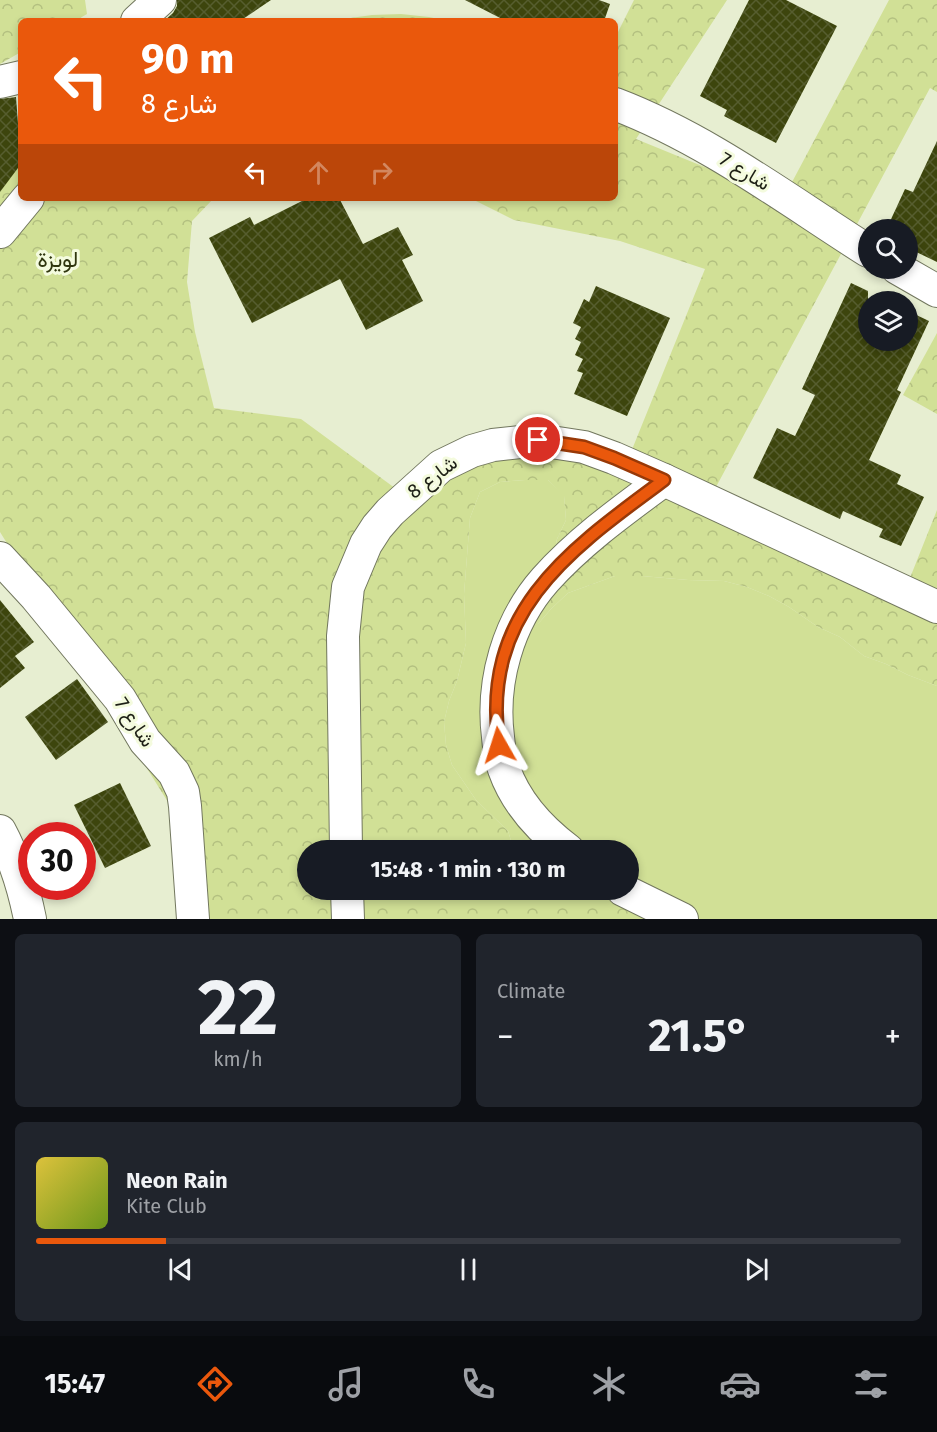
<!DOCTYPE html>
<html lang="en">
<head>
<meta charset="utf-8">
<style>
  :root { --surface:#171b24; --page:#20242c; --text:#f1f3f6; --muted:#9ea1a6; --line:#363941; --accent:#ea580c }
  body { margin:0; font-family:"Fira Sans",Vazirmatn,sans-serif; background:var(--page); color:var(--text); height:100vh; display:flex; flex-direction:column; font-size:22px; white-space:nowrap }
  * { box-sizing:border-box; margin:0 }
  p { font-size:20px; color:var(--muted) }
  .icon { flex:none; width:33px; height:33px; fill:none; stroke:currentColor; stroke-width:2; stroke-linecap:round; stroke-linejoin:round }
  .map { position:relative; height:919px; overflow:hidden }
  .side { display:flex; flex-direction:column; gap:15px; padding:15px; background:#0d0f14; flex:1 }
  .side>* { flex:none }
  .guide { position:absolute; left:18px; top:18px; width:600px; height:183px; border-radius:9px; box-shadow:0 3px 9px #0003; background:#ea580c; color:#fff; overflow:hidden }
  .buttons { position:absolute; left:858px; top:219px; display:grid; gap:12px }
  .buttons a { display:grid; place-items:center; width:60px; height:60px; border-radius:50%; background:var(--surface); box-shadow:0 3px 9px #0003; font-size:30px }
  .speed { position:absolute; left:18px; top:822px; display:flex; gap:12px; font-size:30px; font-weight:700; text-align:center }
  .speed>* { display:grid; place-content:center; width:78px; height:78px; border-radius:50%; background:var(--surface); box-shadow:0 3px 9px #0003; line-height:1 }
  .speed .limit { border:9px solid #d22; background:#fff; color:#111 }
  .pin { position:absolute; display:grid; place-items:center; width:51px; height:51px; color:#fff; margin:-26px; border:3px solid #fff; border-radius:50%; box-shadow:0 2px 6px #0007 }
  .me { position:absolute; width:66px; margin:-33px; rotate:354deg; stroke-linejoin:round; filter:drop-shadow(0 0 4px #0008) }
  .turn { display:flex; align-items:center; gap:21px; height:126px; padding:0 24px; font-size:27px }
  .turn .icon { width:78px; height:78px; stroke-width:2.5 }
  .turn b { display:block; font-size:42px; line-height:51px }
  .lanes { display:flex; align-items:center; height:57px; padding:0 24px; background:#0003; justify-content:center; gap:30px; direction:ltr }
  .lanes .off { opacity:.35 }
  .big { font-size:45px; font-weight:700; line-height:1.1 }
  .side .card { flex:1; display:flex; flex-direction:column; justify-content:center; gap:9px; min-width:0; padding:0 21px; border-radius:9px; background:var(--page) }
  .side .dial { align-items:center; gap:0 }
  .dial b { font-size:78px; line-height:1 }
  .song { display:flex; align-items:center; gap:18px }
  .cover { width:72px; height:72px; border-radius:9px; background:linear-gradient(135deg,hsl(50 70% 55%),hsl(80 70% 35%)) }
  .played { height:6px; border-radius:3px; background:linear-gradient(90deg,var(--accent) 15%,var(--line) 15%) }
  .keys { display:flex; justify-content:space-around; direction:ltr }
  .heat { display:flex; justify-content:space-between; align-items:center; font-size:33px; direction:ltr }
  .side .tiles { flex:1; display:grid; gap:15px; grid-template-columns:1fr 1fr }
  .card:last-child { grid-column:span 2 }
  .trip { position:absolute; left:297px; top:840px; width:342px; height:60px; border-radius:30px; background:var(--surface); box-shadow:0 3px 9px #0003; font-weight:700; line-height:60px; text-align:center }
  .dock { display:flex; height:96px; justify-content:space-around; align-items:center; background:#090b0e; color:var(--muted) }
  .dock .icon { width:42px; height:42px }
  .dock .current { color:var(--accent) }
  .dock b { font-size:27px; color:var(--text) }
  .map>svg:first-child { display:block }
  .green { fill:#d1e096 }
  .forest { fill:url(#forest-crowns) }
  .building { fill:url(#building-cross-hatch) }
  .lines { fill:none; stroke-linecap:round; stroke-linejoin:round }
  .minor-casing { stroke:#72775e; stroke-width:34 }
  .minor { stroke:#fff; stroke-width:32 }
  .route-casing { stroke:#983908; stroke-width:15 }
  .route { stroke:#ea580c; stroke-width:10 }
  .labels { text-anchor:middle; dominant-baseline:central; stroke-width:6; stroke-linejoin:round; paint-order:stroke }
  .street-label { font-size:20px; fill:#1d1f15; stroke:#f4fbde }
  .quarter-label { font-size:22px; fill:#30360f; stroke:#f4fbde }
</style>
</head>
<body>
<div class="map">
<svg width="937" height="919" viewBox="0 0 937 919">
  <defs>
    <pattern id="forest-crowns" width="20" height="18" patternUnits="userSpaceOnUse" patternTransform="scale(1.5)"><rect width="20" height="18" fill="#d1e096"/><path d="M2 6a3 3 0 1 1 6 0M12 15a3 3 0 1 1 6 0" fill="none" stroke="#b3c080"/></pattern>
    <pattern id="building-cross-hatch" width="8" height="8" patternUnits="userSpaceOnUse" patternTransform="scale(1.5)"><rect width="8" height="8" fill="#3d450d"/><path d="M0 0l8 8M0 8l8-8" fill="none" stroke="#565d2f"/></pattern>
  </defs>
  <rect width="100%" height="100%" fill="#e7eed1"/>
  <path class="green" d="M 525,480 L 548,480 L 564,495 L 566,520 L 557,539 L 538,624 L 551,609 L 568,593 L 615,576 L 642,576 L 688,580 L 724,581 L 747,587 L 769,596 L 789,607 L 818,627 L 840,637 L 864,656 L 886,664 L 908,675 L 937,686 L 937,919 L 667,919 L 600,890 L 628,890 L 628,850 L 514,850 L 508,831 L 476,800 L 452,765 L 446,745 L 444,722 L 449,701 L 457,681 L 466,643 L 464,594 L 470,518 L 480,492 L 500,482 Z"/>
  <g class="forest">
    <path d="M 0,0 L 85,0 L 87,14 L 75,21 L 21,21 L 21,52 L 0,64 Z"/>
    <path d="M 634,0 L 727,0 L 636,139 L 783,199 L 889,0 L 937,0 L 937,92 L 930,88 L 701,515 L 900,603 L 937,510 L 937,686 L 908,675 L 886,664 L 864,656 L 840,637 L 818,627 L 789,607 L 769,596 L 747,587 L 724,581 L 688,580 L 642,576 L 615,576 L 568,593 L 551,609 L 538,624 L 516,616 L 553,561 L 557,539 L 566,520 L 564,496 L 548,480 L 525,480 L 500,482 L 480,492 L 470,518 L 464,594 L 466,643 L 457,681 L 449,701 L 444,722 L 446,745 L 452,765 L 476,800 L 508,831 L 514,850 L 308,850 L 308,890 L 600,890 L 667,919 L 204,919 L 171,807 L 0,532 L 0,187 L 21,165 L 21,198 L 214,198 L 192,221 L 187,282 L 195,332 L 214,408 L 301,419 L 403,494 L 469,450 L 631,452 L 705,269 L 620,241 L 514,220 L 470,198 L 615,198 L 615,38 Z"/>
    <path d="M 401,14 L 429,17 L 448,21 L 329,21 L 372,15 Z"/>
    <path d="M 937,333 L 937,414 L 903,395 Z"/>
  </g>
  <g class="building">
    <path d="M 177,0 L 271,0 L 240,21 L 164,21 L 173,13 L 177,6 Z"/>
    <path d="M 465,0 L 599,0 L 610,4 L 604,21 L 506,21 Z"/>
    <path d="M 749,0 L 786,0 L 837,26 L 776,143 L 724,116 L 727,110 L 700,96 Z"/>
    <path d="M 16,97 L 21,164 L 0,192 L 0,99 Z"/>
    <path d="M 937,141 L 937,262 L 908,248 L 908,230 L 886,230 L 905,189 L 913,192 Z"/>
    <path d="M 308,198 L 339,198 L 363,244 L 398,227 L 413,255 L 402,260 L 423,301 L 366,330 L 340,279 L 252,323 L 209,238 L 250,217 L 254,225 Z"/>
    <path d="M 851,283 L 868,291 L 868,340 L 908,340 L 908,311 L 929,321 L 897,390 L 901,392 L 869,460 L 901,475 L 897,484 L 924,497 L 901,546 L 879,537 L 883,529 L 843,511 L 840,519 L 753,478 L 777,428 L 795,436 L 815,395 L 802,389 Z"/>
    <path d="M 596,286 L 670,318 L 627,416 L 574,394 L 583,373 L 577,371 L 583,359 L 575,355 L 581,342 L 575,339 L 581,327 L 573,323 L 584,299 L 589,302 Z"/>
    <path d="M 0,600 L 34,642 L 15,656 L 25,668 L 0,688 Z"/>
    <path d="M 77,679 L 108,722 L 56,760 L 25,717 Z"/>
    <path d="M 120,783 L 151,846 L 105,868 L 74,805 Z"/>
  </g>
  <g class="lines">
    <g class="minor-casing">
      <g id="minor">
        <path d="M 137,21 L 160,0"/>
        <path d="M 0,82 L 21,77"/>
        <path d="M 615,104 C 707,139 786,199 868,251"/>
        <path d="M 0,232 L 28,198"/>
        <path d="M 897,268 L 937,291"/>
        <path d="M 0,558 L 36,597 L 120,699 L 145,741 L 174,773 L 183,792 L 185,806 L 193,919"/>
        <path d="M 0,831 C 14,857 24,889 30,919"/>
        <path d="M 346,850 L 343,636 L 348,587 L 366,544 L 377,527 L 390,512 L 441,466 L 472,451 L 493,445 L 538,440 L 584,447 L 614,458 L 664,480 L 937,607"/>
        <path d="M 568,850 C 540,829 516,803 504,769 C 500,759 499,748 498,737 C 491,682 508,622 545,580 C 580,541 622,511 664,480"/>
        <path d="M 347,890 L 348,919"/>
        <path d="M 623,890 L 682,919"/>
      </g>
    </g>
    <use href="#minor" class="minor"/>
  </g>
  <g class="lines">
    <g class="route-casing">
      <path id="route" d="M 499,745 C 480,612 569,550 664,480 L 614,458 L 584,447 L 538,440"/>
    </g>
    <use href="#route" class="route"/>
  </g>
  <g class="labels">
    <g class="street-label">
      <text transform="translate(745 171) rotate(31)">شارع 7</text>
      <text transform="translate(432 477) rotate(-37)">شارع 8</text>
      <text transform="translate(135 722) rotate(56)">شارع 7</text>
    </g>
    <g class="quarter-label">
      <text x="58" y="259">لويزة</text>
    </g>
  </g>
</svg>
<div class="buttons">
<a><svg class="icon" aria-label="search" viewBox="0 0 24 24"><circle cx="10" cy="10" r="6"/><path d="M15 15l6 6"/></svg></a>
<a><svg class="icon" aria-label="layers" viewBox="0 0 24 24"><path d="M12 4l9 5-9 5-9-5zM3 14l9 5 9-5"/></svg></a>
</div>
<div class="speed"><div class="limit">30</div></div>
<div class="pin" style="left:538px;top:440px;background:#d93025"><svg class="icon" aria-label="arrive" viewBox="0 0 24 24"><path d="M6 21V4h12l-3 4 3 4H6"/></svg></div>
<svg class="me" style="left:499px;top:745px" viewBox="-20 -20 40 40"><path d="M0-17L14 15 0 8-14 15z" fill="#ea580c" stroke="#fff" stroke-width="4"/></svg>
<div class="trip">15:48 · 1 min · 130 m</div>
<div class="guide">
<div class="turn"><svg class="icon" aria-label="left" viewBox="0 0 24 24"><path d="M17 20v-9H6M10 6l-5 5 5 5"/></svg><div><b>90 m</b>شارع 8</div></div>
<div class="lanes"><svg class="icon" aria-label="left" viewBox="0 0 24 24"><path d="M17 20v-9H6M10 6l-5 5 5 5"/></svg><svg class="icon off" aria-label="ahead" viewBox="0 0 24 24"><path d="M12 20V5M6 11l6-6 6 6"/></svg><svg class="icon off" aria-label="right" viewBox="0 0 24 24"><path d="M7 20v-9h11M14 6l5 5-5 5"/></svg></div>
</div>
</div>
<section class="side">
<div class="tiles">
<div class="card dial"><b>22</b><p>km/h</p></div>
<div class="card"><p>Climate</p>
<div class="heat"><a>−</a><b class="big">21.5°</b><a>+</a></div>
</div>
<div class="card">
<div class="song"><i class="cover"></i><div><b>Neon Rain</b><p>Kite Club</p></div></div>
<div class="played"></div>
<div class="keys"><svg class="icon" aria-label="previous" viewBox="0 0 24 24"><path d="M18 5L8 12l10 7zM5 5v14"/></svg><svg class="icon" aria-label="pause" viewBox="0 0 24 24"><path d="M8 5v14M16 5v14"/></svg><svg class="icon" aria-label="next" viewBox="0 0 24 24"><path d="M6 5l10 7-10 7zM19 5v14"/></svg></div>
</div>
</div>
</section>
<nav class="dock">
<b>15:47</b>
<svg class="icon current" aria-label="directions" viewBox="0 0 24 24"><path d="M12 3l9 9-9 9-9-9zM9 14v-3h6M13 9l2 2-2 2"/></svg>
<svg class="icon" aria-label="music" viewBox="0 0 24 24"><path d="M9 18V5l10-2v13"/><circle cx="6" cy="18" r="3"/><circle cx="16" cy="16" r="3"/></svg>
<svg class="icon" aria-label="phone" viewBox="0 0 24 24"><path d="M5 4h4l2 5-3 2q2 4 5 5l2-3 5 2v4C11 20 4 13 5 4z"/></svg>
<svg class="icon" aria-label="climate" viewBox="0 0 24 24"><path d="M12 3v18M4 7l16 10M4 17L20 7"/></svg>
<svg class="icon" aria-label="car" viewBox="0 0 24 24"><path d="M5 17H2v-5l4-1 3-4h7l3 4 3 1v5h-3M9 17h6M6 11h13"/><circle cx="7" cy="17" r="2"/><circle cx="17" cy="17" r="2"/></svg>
<svg class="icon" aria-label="filters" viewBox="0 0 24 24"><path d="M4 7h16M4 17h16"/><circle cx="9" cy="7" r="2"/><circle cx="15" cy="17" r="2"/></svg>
</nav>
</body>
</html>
